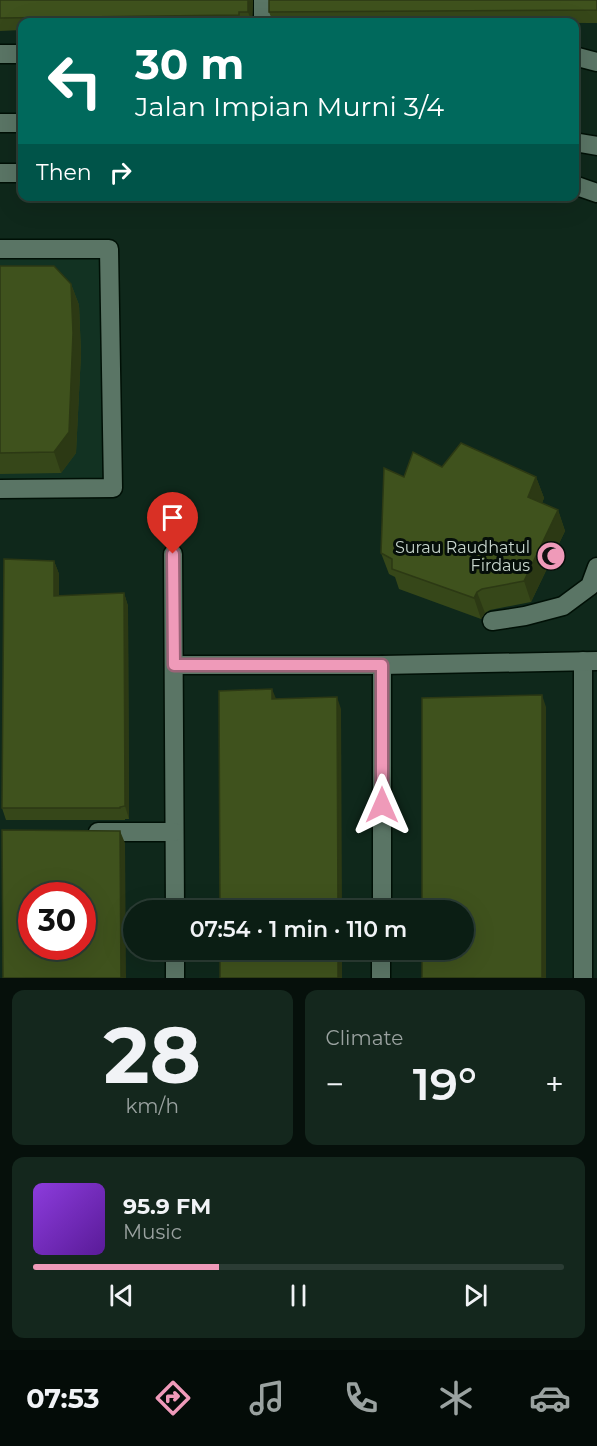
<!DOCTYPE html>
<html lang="en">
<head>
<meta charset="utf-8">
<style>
  :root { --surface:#0b1e14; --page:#14271d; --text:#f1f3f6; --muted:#9aa2a0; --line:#2b3c34; --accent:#ef9ab9 }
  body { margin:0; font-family:Montserrat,sans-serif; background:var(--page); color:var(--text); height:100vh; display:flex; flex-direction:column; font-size:22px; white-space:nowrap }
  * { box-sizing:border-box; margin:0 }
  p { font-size:20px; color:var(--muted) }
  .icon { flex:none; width:33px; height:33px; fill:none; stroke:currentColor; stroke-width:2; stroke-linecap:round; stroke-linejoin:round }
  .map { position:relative; height:978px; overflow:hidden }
  .sheet { display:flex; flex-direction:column; gap:12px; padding:12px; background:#06100b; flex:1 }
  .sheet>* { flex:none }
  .hud { position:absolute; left:18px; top:18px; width:561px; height:183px; border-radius:12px; box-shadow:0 6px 24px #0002,0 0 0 2px var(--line); background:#00695c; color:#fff; overflow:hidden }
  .speed { position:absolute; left:18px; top:882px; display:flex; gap:12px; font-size:30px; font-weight:700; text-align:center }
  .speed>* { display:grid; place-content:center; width:78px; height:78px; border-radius:50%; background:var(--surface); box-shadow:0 6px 24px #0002,0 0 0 2px var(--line); line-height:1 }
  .speed .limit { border:9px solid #d22; background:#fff; color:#111 }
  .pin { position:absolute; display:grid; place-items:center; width:51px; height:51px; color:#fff; margin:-62px -26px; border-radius:50% 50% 50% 0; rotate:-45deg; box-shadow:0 0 6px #0007 }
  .pin .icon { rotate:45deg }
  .me { position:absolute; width:66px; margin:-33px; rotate:0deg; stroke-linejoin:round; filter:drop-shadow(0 0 4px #0008) }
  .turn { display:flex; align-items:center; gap:21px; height:126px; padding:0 18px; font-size:27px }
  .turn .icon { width:78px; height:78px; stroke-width:2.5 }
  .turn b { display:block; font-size:42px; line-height:51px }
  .then { display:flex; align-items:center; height:57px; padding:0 18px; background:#0003; gap:12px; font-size:22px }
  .big { font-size:45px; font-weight:600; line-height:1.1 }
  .sheet .tile { flex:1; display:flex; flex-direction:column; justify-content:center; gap:9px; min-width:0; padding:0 21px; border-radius:12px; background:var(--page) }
  .sheet .dial { align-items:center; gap:0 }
  .dial b { font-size:78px; line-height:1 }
  .song { display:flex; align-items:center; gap:18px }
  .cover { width:72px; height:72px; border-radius:9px; background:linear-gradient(135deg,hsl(270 70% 55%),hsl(270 70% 35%)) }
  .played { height:6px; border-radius:3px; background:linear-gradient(90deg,var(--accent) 35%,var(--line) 35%) }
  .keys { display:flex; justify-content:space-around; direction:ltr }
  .heat { display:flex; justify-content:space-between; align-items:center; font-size:33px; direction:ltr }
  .sheet .tiles { flex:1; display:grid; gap:12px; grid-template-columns:1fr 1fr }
  .tile:last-child { grid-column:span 2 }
  .trip { position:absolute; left:123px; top:900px; width:351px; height:60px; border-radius:30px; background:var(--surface); box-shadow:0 6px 24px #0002,0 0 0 2px var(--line); font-weight:600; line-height:60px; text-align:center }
  .tabs { display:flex; height:96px; justify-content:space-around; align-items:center; background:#040c08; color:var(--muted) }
  .tabs .icon { width:42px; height:42px }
  .tabs .selected { color:var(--accent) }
  .tabs b { font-size:27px; color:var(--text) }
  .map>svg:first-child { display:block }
  .built { fill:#123222 }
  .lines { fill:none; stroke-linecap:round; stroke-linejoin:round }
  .minor-casing { stroke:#001006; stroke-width:21 }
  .minor { stroke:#5a7565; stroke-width:18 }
  .wall { fill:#364719 }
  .shaded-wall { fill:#2c3914 }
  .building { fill:#3f521d; stroke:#2c3914; stroke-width:1.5; fill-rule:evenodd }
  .route-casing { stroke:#9b6478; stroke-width:15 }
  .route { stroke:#ef9ab9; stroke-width:10 }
  .labels { text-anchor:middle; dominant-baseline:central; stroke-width:6; stroke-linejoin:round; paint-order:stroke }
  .poi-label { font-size:16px; fill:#c8d6cd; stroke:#050e09; text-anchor:end }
</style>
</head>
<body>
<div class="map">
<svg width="597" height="978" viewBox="0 0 597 978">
  <rect width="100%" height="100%" fill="#0f281b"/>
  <path class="built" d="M 0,256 L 100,257 L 103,480 L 0,481 Z"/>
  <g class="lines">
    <g class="minor-casing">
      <g id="minor">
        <path d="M 263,22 L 263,0"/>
        <path d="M 0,54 L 22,54"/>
        <path d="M 574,56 L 597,62"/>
        <path d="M 0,123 L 22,123"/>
        <path d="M 574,142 L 597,146"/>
        <path d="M 0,173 L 22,173"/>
        <path d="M 574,185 L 597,193"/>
        <path d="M 0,249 L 109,249 L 113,488 L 0,489"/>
        <path d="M 173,554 L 175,910"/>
        <path d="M 492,621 L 525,616 L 563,606 L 590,586 L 597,567"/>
        <path d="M 583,661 L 583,978"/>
        <path d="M 174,665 L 382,665 L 597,661"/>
        <path d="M 98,832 L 174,832"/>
        <path d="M 382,910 L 382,665"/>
        <path d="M 175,950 L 175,978"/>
        <path d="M 381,978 L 381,950"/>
      </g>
    </g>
    <use href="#minor" class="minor"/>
  </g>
  <g class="wall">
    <path d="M 0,0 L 253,0 L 252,22 L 22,22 L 22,30 L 0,31 Z"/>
    <path d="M 597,0 L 597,23 L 273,22 L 269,12 Z"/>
    <path d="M 0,266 L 71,284 L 79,305 L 81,354 L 76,453 L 61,473 L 0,474 Z"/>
    <path d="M 442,467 L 536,477 L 544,498 L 542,503 L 558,510 L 565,531 L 531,602 L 490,610 L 485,613 L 481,619 L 399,589 L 395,577 L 389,574 L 381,553 L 404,477 Z"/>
    <path d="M 54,561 L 59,574 L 59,596 L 124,593 L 128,606 L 129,819 L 125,819 L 125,820 L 6,820 L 2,808 Z"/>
  </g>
  <g class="shaded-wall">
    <path d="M 248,0 L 253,0 L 252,22 L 248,12 Z"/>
    <path d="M 71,284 L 79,305 L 81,354 L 76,453 L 61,473 L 54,452 Z"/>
    <path d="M 536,477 L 544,498 L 536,518 L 528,497 Z"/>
    <path d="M 558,510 L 565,531 L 531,602 L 524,581 Z"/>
    <path d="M 54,561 L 59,574 L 59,608 L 54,596 Z"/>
    <path d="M 477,592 L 485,613 L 481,619 L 474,598 Z"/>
    <path d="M 124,593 L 128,606 L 129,819 L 125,806 Z"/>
    <path d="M 272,689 L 277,701 L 272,699 Z"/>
    <path d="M 542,695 L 546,707 L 546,978 L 542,978 Z"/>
    <path d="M 337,697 L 341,709 L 342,910 L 338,910 Z"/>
    <path d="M 120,831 L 125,843 L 126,978 L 121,978 Z"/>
    <rect x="338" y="950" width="4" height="28"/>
  </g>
  <g class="building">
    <path d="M 0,0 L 248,0 L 248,12 L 239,12 L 239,15 L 0,18 Z"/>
    <path d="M 269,0 L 597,0 L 597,10 L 269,12 Z"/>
    <path d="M 0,266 L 54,266 L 71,284 L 73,333 L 69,432 L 54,452 L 0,453 Z"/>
    <path d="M 461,443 L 536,477 L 528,497 L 558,510 L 524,581 L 482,589 L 477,592 L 474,598 L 392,569 L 392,559 L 381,553 L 384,468 L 404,477 L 413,452 L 442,467 Z"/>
    <path d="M 4,559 L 54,561 L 54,596 L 124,593 L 125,806 L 120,807 L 120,808 L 2,808 Z"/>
    <path d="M 272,689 L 272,699 L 337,697 L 338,910 L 220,910 L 219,691 Z"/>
    <path d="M 542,695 L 542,978 L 422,978 L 422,950 L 464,950 L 464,910 L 422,910 L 422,698 Z"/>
    <path d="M 2,830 L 120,831 L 121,978 L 3,978 ZM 32,896 L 82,896 L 82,946 L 32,946 Z"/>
    <rect x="220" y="950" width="118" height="28"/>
  </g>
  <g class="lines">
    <g class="route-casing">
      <path id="route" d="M 173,554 L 174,665 L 382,665 L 382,805"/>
    </g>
    <use href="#route" class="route"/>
  </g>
  <defs>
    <g id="mosque-disc" transform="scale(1.5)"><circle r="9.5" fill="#ef9ab9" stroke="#050e09"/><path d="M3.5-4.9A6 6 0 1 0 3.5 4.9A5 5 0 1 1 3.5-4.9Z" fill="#111"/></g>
  </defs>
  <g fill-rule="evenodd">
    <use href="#mosque-disc" x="551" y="556"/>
  </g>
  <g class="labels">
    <g class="poi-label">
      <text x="530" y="547">Surau Raudhatul<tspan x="530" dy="18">Firdaus</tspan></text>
    </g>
  </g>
</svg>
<div class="speed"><div class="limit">30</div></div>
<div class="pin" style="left:173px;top:554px;background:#d93025"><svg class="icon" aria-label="arrive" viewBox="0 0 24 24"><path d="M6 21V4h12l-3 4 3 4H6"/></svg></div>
<svg class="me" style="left:382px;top:805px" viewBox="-20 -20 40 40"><path d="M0-17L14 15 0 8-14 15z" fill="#ef9ab9" stroke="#fff" stroke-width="4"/></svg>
<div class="trip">07:54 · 1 min · 110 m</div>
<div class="hud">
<div class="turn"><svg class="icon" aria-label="left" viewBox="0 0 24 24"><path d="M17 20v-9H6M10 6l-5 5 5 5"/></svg><div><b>30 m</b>Jalan Impian Murni 3/4</div></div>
<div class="then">Then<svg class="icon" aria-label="right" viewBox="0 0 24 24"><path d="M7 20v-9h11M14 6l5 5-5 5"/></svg></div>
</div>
</div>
<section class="sheet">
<div class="tiles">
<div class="tile dial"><b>28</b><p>km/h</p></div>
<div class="tile"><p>Climate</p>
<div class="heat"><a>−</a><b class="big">19°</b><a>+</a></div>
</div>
<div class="tile">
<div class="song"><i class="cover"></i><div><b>95.9 FM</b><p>Music</p></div></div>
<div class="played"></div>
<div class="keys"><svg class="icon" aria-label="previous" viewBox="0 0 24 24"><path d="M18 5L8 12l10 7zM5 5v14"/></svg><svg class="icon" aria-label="pause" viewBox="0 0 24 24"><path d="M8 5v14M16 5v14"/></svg><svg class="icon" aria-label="next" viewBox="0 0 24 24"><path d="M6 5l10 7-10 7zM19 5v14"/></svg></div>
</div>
</div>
</section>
<nav class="tabs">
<b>07:53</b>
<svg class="icon selected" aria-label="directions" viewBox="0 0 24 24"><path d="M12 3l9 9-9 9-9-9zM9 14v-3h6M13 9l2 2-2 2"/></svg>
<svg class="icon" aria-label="music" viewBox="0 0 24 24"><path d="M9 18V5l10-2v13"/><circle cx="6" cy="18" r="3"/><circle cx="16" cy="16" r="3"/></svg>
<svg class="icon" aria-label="phone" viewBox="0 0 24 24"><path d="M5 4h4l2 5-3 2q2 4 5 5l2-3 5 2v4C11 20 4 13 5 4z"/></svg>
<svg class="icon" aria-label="climate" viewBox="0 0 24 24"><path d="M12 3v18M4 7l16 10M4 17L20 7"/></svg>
<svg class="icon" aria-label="car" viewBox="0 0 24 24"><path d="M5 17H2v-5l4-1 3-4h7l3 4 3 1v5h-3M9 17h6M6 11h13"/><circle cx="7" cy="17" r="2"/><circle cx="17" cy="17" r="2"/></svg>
</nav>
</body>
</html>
